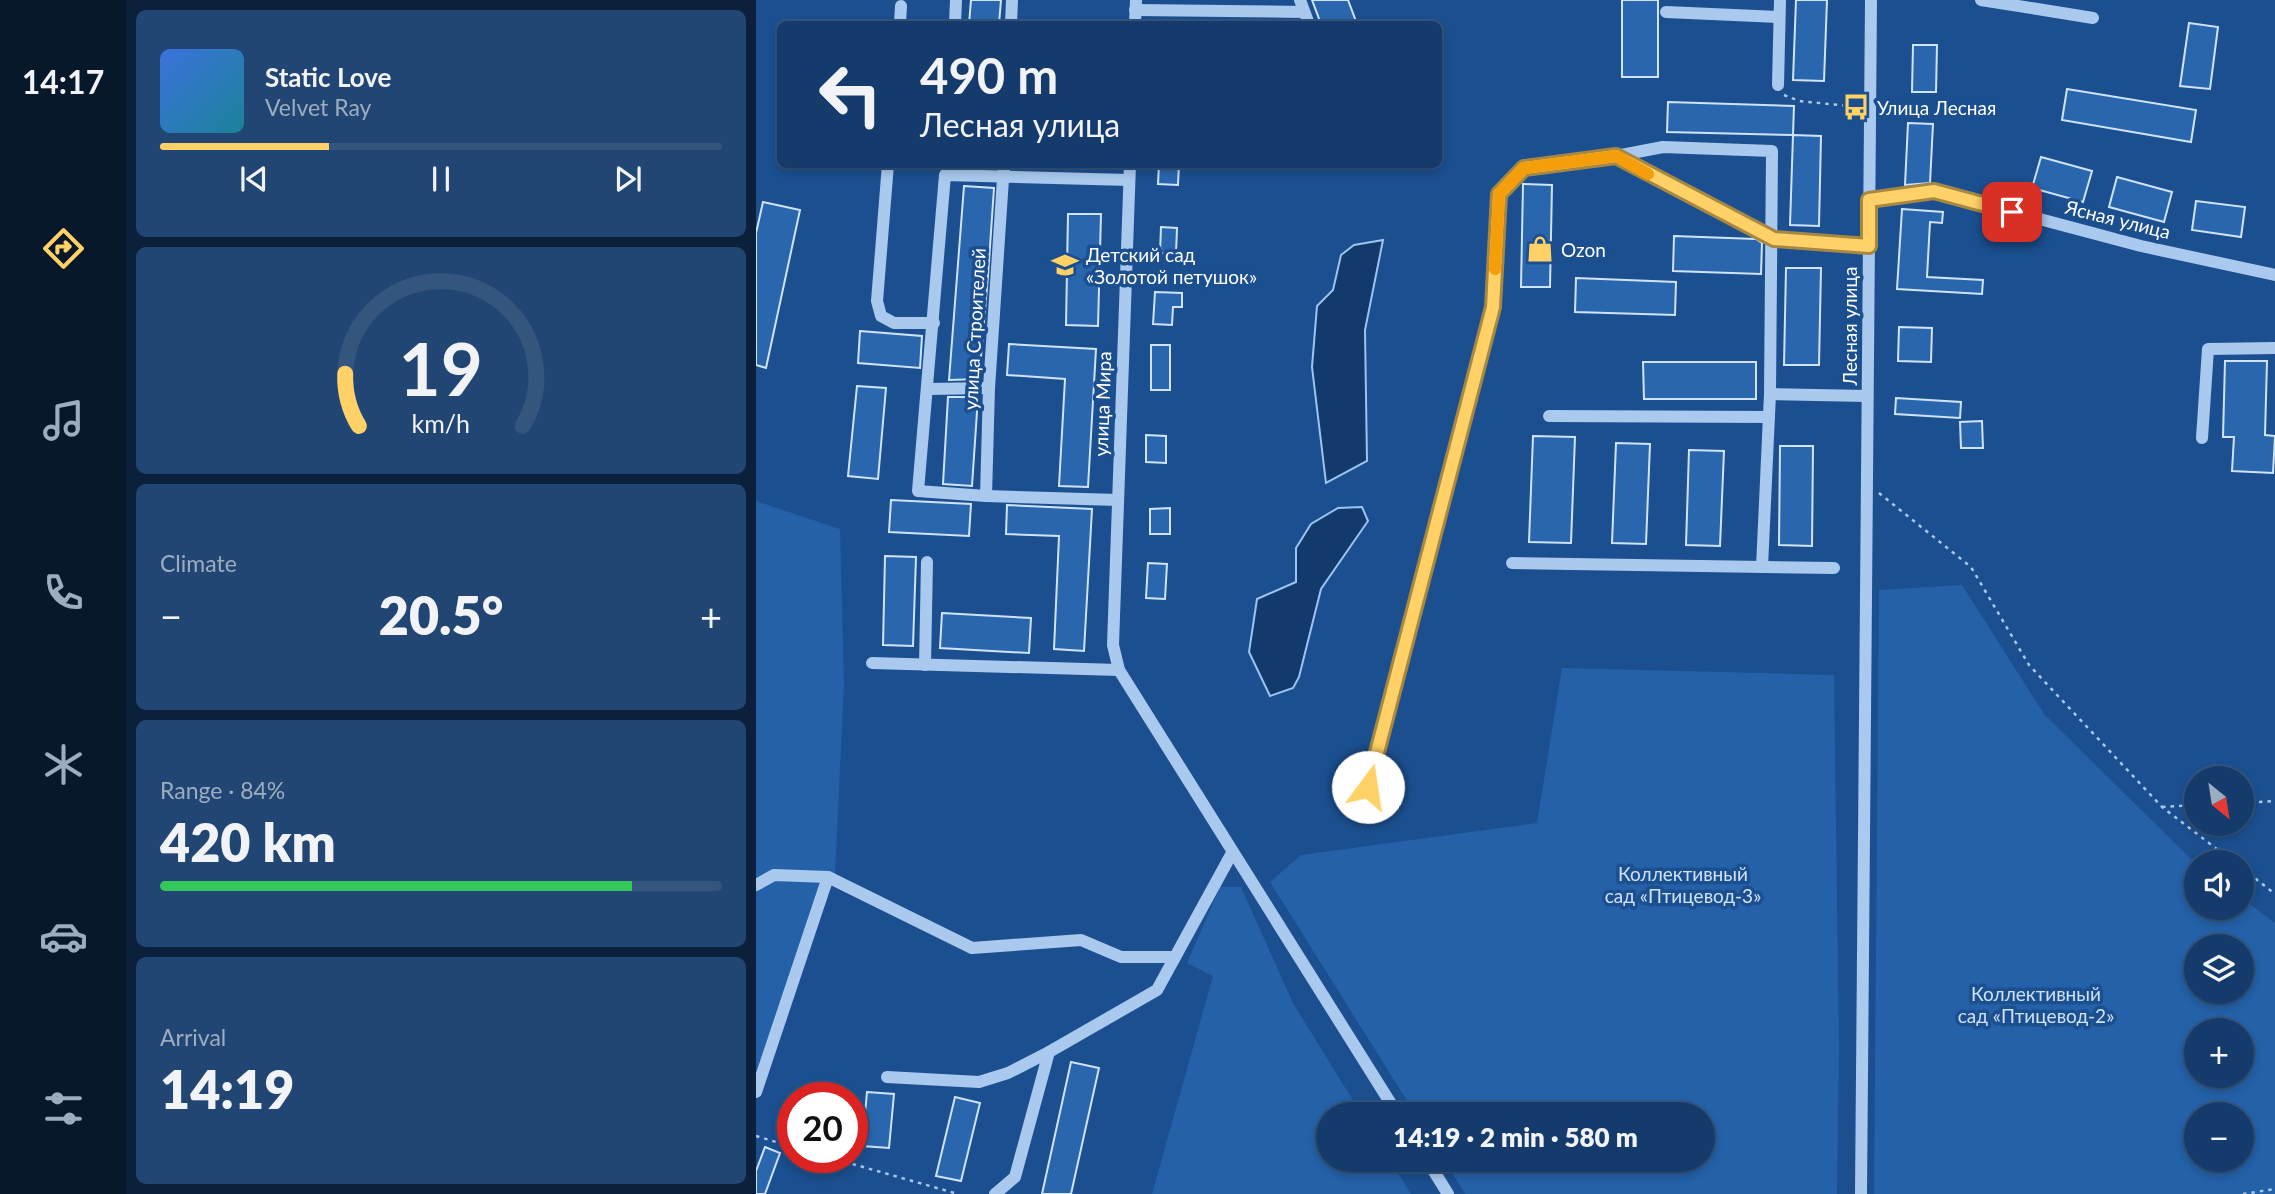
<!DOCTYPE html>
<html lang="en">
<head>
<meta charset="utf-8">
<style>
  :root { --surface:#143b6b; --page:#214673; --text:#f1f3f6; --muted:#9dadc1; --line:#33557e; --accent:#ffd166 }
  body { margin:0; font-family:Lato,sans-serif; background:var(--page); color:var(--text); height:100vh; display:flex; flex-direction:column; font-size:26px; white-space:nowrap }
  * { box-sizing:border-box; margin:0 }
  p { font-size:23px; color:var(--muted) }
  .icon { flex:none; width:38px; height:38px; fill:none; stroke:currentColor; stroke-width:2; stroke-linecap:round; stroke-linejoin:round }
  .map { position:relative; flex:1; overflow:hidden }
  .sheet { display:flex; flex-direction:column; gap:10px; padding:10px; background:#0b203b; width:630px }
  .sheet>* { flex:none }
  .top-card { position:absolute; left:21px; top:21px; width:665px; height:147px; border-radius:10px; box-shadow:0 4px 10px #0003,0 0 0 2px var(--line); background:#143b6b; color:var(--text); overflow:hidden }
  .needle { width:46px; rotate:150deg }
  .buttons { position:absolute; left:1428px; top:766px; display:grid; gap:14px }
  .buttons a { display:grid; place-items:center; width:70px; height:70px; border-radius:50%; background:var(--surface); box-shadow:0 4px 10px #0003,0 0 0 2px var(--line); font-size:35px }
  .speed { position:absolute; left:21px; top:1082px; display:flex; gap:14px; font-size:35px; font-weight:700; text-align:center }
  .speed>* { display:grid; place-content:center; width:91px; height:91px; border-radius:50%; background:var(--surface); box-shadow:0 4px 10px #0003,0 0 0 2px var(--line); line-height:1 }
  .speed .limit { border:10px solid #d22; background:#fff; color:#111 }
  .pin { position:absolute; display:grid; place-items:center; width:60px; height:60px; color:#fff; margin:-30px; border-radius:14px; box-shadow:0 4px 10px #0006 }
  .me { position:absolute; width:77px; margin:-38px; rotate:14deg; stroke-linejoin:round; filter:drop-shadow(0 0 5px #0008) }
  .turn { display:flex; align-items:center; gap:24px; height:147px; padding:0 28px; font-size:32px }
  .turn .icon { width:91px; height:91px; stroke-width:2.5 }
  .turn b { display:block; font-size:49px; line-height:60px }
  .big { font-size:52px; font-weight:800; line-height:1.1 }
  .sheet .tile { flex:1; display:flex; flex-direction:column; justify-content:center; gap:10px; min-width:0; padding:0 24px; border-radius:10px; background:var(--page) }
  .sheet .dial { align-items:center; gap:0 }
  .dial svg { height:182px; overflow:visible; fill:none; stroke:var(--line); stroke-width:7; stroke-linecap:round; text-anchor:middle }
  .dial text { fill:var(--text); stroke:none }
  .song { display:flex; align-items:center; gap:21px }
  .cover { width:84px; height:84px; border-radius:10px; background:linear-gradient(135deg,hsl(220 70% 55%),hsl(190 70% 35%)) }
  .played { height:7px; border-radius:4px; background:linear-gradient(90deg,var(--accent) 30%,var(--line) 30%) }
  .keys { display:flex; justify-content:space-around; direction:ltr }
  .heat { display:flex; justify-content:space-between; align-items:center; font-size:38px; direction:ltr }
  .charge { height:10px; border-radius:5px; background:linear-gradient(90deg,#34c759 84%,var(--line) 0) }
  .trip { position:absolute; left:560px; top:1102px; width:399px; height:70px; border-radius:35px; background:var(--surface); box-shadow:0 4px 10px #0003,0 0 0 2px var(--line); font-weight:800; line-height:70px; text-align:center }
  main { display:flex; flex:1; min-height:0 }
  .menu { display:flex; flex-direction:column; width:126px; justify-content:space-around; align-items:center; background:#08182b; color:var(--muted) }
  .menu .icon { width:49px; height:49px }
  .menu .selected { color:var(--accent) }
  .menu b { font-size:32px; color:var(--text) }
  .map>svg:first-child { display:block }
  .green { fill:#2461a8; fill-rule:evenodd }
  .water { fill:#123a6d; stroke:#9cc4f0; stroke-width:2 }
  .building { fill:#2a66ad; stroke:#cfe3fa; stroke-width:2 }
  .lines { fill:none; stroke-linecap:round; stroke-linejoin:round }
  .path { stroke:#a9c9ee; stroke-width:2.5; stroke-dasharray:3.5 5; stroke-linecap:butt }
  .minor { stroke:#a9c9ee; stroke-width:12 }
  .route-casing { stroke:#a68842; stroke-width:18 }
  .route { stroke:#ffd166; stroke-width:12 }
  .slow { stroke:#f59e0b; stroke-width:12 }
  .labels { text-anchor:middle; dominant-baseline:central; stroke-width:7; stroke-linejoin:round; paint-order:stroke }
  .poi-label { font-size:19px; fill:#fff; stroke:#1b4f8f; text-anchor:start }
  .street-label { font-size:19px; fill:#fff; stroke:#1b4f8f }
  .park-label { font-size:19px; fill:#cfe3fa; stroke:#1b4f8f }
</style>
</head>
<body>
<main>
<nav class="menu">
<b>14:17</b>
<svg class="icon selected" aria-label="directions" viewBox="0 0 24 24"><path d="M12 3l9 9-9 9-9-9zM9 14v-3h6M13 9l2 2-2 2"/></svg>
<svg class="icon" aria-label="music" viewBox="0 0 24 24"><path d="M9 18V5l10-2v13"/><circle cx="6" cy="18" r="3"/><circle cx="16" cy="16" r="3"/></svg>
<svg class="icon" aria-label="phone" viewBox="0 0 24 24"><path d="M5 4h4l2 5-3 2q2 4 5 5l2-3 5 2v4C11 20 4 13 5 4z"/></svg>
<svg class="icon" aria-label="climate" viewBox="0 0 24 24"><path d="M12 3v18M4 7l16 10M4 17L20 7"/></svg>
<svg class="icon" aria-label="car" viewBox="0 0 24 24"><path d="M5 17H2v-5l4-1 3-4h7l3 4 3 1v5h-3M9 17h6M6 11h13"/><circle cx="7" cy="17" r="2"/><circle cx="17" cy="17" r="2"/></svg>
<svg class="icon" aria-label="filters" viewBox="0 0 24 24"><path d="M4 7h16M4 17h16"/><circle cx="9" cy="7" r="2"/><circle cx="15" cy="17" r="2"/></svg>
</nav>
<section class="sheet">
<div class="tile">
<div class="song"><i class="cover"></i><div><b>Static Love</b><p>Velvet Ray</p></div></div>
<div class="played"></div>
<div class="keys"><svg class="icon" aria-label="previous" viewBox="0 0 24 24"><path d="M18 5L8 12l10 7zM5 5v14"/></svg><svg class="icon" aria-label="pause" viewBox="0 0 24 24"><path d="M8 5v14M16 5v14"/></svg><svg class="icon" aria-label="next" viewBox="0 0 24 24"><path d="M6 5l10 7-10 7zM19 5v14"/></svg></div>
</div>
<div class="tile dial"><svg viewBox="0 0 100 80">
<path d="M14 69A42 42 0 1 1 86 69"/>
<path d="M14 69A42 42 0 0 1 8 46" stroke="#ffd166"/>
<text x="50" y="56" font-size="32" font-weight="700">19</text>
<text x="50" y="72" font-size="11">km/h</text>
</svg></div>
<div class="tile"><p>Climate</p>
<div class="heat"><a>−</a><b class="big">20.5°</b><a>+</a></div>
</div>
<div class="tile"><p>Range · 84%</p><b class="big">420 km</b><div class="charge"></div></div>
<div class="tile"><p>Arrival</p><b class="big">14:19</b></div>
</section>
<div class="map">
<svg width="1519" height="1194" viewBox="0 0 1519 1194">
  <rect width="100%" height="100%" fill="#1b4f8f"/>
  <g class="green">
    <path d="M 0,501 L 84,529 L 88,683 L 79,874 L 0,1092 Z"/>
    <path d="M 1206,585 L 1288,714 L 1440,864 L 1440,908 L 1486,908 L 1486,898 L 1519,923 L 1519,1194 L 1118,1194 L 1123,590 ZM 1440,947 L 1486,947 L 1486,992 L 1440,992 ZM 1440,1031 L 1486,1031 L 1486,1076 L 1440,1076 ZM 1440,1115 L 1486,1115 L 1486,1160 L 1440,1160 Z"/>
    <path d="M 806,668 L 1078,675 L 1083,1048 L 1081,1194 L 709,1194 L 688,1160 L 947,1160 L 947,1115 L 660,1115 L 514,882 L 545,855 L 781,823 Z"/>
    <path d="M 464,887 L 485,887 L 537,1003 L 606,1115 L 572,1115 L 572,1160 L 634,1160 L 655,1194 L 396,1194 L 457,976 L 431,963 Z"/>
  </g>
  <g class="water">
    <path d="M 627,240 L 609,330 L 611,461 L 570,483 L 556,367 L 561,306 L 577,290 L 585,255 L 598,245 Z"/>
    <path d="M 606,507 L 612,521 L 565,589 L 543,677 L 537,688 L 514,696 L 493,652 L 501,599 L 540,582 L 540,548 L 555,524 L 582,508 Z"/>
  </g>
  <g class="building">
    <path d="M 215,0 L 245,0 L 243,24 L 213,24 Z"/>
    <path d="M 556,0 L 592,0 L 601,24 L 565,24 Z"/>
    <rect x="866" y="0" width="36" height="77"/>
    <path d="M 1040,0 L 1071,0 L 1068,81 L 1037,80 Z"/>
    <path d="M 1433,23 L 1462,27 L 1454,89 L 1424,86 Z"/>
    <path d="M 1157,45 L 1181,45 L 1180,92 L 1156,92 Z"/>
    <path d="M 1311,89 L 1440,110 L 1435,142 L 1306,120 Z"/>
    <path d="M 912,102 L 1038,106 L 1037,135 L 911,132 Z"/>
    <path d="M 1152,123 L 1177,124 L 1174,183 L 1149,185 Z"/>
    <path d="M 1037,135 L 1065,136 L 1063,226 L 1034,225 Z"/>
    <path d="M 1285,157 L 1336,171 L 1327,202 L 1276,188 Z"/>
    <path d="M 403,164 L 423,164 L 422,185 L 402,184 Z"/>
    <path d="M 1361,177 L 1416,192 L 1408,222 L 1353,207 Z"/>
    <path d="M 767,184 L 796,185 L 794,287 L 765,287 Z"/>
    <path d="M 208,186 L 238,188 L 232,276 L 223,379 L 193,380 Z"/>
    <path d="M 1440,201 L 1489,207 L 1485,237 L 1436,230 Z"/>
    <path d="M 7,202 L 44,210 L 10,368 L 0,365 L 0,233 Z"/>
    <path d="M 1146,209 L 1187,212 L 1186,223 L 1174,222 L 1171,277 L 1227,280 L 1226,294 L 1141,289 Z"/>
    <path d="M 312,214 L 345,214 L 342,326 L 310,325 Z"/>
    <path d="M 405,227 L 421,228 L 420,254 L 404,253 Z"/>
    <path d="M 918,236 L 1000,239 L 1006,243 L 1005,274 L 917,271 Z"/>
    <path d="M 1030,268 L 1065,268 L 1063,365 L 1028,365 Z"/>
    <path d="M 820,278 L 920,282 L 919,315 L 819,312 Z"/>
    <path d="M 399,292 L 426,293 L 426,307 L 417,307 L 416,325 L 397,324 Z"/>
    <path d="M 1143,327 L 1176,328 L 1175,362 L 1142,361 Z"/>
    <path d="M 104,331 L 166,336 L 164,368 L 102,363 Z"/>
    <path d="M 253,344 L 340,349 L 332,487 L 303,486 L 309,379 L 251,375 Z"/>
    <rect x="395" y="345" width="19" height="45"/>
    <path d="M 1469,361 L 1511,361 L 1509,435 L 1519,436 L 1517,473 L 1476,471 L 1478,437 L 1467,437 Z"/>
    <path d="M 887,362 L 1000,362 L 1000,399 L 888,399 Z"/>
    <path d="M 101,386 L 130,388 L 122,479 L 92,476 Z"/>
    <path d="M 192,397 L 222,397 L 216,486 L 187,484 Z"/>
    <path d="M 1140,398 L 1205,402 L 1204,418 L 1139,414 Z"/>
    <path d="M 1226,421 L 1227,448 L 1205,448 L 1204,422 Z"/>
    <path d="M 390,435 L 410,436 L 410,463 L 390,462 Z"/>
    <path d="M 777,436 L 819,437 L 815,543 L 773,542 Z"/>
    <path d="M 860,443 L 894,444 L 890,544 L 856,543 Z"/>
    <path d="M 1024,446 L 1057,446 L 1056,546 L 1023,545 Z"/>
    <path d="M 933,450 L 968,451 L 964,546 L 930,545 Z"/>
    <path d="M 135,500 L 215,504 L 213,536 L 133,532 Z"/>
    <path d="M 251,505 L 336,509 L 328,651 L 298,649 L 303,536 L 250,534 Z"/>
    <path d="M 414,508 L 414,534 L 394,534 L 394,509 Z"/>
    <path d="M 129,556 L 160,557 L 157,646 L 127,645 Z"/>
    <path d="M 392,563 L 411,564 L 409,599 L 390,598 Z"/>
    <path d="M 186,613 L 275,618 L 273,653 L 184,648 Z"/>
    <path d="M 315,1062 L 343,1068 L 315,1194 L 286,1194 Z"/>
    <path d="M 111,1092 L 138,1094 L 133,1148 L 106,1146 Z"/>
    <path d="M 199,1097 L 224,1103 L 205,1181 L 180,1176 Z"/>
    <path d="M 9,1147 L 24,1153 L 9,1194 L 0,1194 L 0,1171 Z"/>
  </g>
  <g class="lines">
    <g class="path">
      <path d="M 1028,95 L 1043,101 L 1103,107"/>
      <path d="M 1123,493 L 1215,567 L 1273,665 L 1406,807 L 1479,863"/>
      <path d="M 1486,803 L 1519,801"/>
      <path d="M 1406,807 L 1440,805"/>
      <path d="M 1486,868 L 1519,894"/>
      <path d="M 0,1136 L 37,1147"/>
      <path d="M 72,1157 L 202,1194"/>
      <path d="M 1487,1194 L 1519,1189"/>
    </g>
    <g class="minor">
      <path d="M 544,0 L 553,24"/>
      <path d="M 1225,0 L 1337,18"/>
      <path d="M 379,10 L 548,12"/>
      <path d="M 910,12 L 1023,17"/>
      <path d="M 144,24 L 145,6"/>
      <path d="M 199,24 L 200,0"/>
      <path d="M 255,24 L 256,0"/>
      <path d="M 379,24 L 380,0"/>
      <path d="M 1022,85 L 1024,0"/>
      <path d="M 860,156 L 907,147 L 1016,151 L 1014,394 L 1006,567"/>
      <path d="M 132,164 L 121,301 L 125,316 L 138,323 L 178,323"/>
      <path d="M 374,164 L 357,645 L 363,670 L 642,1115"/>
      <path d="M 1113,199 L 1178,191 L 1385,246 L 1519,275"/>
      <path d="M 172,389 L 233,388"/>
      <path d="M 1014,394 L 1111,396"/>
      <path d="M 793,416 L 1013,417"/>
      <path d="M 1446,438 L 1452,349 L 1519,348"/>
      <path d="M 230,496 L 233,388 L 248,164"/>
      <path d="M 362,500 L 230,496 L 162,491 L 189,175 L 373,180"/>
      <path d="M 756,563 L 1078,568"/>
      <path d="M 116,663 L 363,670"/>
      <path d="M 169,665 L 171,562"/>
      <path d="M 612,787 L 737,307 L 743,194 L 768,168 L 860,156 L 1018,239 L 1113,246"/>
      <path d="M 0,885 L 18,875 L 72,877 L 216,948 L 325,940 L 365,957 L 419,957"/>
      <path d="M 131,1077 L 223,1082 L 252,1073 L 293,1052"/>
      <path d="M 0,1092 L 72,877"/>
      <path d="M 671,1160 L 692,1194"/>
      <path d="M 239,1194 L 259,1177 L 293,1052 L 401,990 L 476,853"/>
      <path d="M 1105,1194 L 1115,0"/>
    </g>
  </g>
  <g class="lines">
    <g class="route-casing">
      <path id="route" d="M 612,787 L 737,307 L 743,194 L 768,168 L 860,156 L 1018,239 L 1113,246 L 1113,200 L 1178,191 L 1256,212"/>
    </g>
    <use href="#route" class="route"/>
    <path class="slow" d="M 739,269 L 743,194 L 768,168 L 860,156 L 892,174"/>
  </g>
  <defs>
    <g id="bus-bare" transform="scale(2.1)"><path d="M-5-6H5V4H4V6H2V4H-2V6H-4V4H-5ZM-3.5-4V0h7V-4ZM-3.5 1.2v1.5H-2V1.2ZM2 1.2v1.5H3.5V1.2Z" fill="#ffd166" stroke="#1b4f8f" stroke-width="2.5" paint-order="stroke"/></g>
    <g id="shop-bare" transform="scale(2.1)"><path d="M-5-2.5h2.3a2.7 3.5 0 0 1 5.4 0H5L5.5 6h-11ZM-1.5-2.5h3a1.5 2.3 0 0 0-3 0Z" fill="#ffd166" stroke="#1b4f8f" stroke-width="2.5" paint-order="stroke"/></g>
    <g id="school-bare" transform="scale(2.1)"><path d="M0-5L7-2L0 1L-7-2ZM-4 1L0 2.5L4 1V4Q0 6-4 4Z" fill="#ffd166" stroke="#1b4f8f" stroke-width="2.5" paint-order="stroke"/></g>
  </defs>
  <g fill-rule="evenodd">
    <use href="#bus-bare" x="1100" y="107"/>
    <use href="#shop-bare" x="784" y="249"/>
    <use href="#school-bare" x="309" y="265"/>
  </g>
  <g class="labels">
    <g class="poi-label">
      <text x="1121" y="107">Улица Лесная</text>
      <text x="805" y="249">Ozon</text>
      <text x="330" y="254">Детский сад<tspan x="330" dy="22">«Золотой петушок»</tspan></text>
    </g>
    <g class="street-label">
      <text transform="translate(1362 219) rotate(14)">Ясная улица</text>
      <text transform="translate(1093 326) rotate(-90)">Лесная улица</text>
      <text transform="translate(218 329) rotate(-87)">улица Строителей</text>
      <text transform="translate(346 404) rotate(-88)">улица Мира</text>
    </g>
    <g class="park-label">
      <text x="927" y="873">Коллективный<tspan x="927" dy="22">сад «Птицевод-3»</tspan></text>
      <text x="1280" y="993">Коллективный<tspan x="1280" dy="22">сад «Птицевод-2»</tspan></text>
    </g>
  </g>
</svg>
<div class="buttons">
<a><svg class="needle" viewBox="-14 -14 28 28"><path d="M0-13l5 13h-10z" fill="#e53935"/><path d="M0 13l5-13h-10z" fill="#9dadc1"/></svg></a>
<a><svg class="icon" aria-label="sound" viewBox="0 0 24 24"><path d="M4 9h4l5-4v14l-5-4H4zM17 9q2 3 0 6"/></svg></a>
<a><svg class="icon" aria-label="layers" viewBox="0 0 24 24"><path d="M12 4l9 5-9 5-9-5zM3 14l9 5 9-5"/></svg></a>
<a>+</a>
<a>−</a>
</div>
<div class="speed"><div class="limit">20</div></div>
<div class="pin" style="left:1256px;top:212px;background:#d93025"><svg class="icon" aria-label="arrive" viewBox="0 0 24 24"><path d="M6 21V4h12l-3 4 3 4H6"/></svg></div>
<svg class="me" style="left:612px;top:787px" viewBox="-20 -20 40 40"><circle r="19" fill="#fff"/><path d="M0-13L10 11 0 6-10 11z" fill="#ffd166"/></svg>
<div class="trip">14:19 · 2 min · 580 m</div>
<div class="top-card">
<div class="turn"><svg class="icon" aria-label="left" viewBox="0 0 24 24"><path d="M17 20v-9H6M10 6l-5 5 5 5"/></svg><div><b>490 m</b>Лесная улица</div></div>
</div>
</div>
</main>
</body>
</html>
